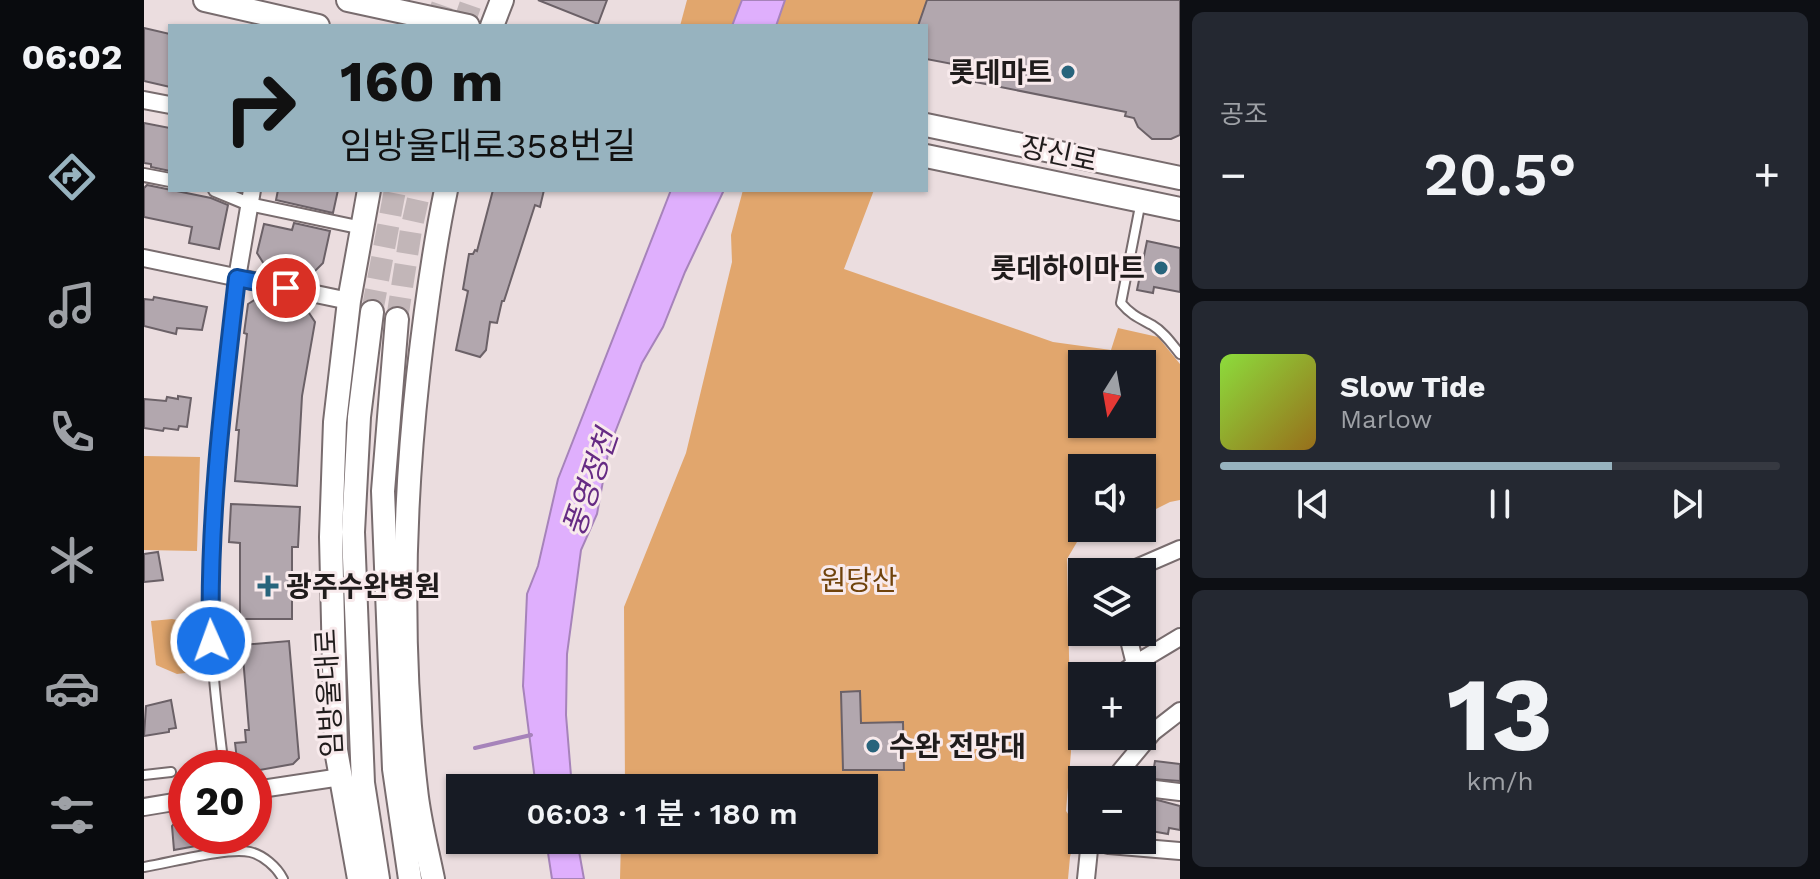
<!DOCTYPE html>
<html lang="ko">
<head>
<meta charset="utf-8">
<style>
  :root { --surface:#171b24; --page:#242831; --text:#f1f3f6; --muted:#9ea1a6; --line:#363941; --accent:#97b3bf }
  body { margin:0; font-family:"Work Sans","Noto Sans KR",sans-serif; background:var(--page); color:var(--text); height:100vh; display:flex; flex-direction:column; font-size:30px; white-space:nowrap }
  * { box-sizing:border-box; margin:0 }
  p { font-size:26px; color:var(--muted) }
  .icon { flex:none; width:44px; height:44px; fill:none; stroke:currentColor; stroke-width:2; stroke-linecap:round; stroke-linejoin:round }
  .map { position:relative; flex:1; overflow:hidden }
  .drawer { display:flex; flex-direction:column; gap:12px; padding:12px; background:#0d0f14; width:640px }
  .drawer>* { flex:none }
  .hud { position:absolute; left:24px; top:24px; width:760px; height:168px; border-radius:0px; box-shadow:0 2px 6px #0004; background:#97b3bf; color:#111; overflow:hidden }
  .needle { width:52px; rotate:191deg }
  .tools { position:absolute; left:924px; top:350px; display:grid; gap:16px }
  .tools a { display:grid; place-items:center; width:88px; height:88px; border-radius:0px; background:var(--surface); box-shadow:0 2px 6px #0004; font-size:40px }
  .speed { position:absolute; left:24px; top:750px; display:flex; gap:16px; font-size:40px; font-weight:700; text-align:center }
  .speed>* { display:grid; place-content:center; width:104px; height:104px; border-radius:50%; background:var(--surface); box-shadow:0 2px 6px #0004; line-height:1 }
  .speed .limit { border:12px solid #d22; background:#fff; color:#111 }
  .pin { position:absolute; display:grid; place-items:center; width:68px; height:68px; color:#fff; margin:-34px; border:4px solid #fff; border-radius:50%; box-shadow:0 2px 8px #0007 }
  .me { position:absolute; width:88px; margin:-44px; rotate:358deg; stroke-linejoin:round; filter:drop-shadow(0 0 6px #0008) }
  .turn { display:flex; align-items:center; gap:28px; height:168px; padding:0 40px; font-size:36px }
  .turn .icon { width:104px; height:104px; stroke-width:2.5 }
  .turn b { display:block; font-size:56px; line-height:68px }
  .big { font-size:60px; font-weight:600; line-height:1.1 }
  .drawer .card { flex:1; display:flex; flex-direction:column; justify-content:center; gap:12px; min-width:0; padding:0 28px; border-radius:12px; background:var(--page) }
  .drawer .dial { align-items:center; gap:0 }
  .dial b { font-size:104px; line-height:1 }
  .song { display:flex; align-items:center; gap:24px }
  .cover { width:96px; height:96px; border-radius:12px; background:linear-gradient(135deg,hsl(90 70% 55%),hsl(40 70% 35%)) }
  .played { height:8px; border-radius:4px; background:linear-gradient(90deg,var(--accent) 70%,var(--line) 70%) }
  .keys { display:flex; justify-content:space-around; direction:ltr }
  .heat { display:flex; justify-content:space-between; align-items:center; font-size:44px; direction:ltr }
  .trip { position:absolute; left:302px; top:774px; width:432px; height:80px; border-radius:0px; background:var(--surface); box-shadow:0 2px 6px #0004; font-weight:600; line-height:80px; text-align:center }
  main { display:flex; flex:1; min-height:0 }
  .tabs { display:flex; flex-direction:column; width:144px; justify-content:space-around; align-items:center; background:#090b0e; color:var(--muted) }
  .tabs .icon { width:56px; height:56px }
  .tabs .current { color:var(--accent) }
  .tabs b { font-size:36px; color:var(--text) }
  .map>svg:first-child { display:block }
  .green { fill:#e1a66d; fill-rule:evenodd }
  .water { fill:#dfaffd; stroke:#a683ba; stroke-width:2 }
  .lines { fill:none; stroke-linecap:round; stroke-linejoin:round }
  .stream { stroke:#a683ba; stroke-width:4 }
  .building { fill:#b2a7ae; stroke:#6b6167; stroke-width:2 }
  .secondary-tunnel { stroke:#c2b6b8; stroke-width:22; stroke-dasharray:22 11; stroke-linecap:butt }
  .service-casing { stroke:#786c6e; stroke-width:12 }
  .pedestrian-casing { stroke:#786c6e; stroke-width:16 }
  .minor-casing { stroke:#786c6e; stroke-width:20 }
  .secondary-casing { stroke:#786c6e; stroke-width:26 }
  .service { stroke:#fff; stroke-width:8 }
  .pedestrian { stroke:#fff; stroke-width:12 }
  .minor { stroke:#fff; stroke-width:16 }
  .secondary { stroke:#fff; stroke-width:22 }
  .route-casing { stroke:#114b97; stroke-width:20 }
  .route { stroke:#1a73e8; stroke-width:14 }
  .poi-dot { fill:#28647c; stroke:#f8eaec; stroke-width:3 }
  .labels { text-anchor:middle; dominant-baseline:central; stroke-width:6; stroke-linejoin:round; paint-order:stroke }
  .poi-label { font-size:28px; font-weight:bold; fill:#201c1c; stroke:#f8eaec; text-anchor:end }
  .street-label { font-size:28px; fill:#201c1c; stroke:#f8eaec }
  .park-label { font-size:28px; fill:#70430c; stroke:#f8eaec }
  .water-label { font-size:30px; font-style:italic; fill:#662b84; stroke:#f8eaec }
</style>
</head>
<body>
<main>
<nav class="tabs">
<b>06:02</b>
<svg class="icon current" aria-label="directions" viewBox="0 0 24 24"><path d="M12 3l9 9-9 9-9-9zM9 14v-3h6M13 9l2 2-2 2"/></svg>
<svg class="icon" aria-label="music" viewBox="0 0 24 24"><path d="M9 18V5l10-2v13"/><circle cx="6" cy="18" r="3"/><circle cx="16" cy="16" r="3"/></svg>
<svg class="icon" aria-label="phone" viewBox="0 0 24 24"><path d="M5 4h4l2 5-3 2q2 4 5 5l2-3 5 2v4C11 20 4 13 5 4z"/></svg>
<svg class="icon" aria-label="climate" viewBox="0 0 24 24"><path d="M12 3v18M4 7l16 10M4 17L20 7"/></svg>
<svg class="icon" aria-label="car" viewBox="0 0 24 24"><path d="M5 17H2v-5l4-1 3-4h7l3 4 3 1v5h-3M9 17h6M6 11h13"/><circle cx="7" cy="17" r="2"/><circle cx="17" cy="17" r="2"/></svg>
<svg class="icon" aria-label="filters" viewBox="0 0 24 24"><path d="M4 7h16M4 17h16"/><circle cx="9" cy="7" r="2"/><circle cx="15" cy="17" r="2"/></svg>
</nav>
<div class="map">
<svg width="1036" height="879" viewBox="0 0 1036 879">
  <rect width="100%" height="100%" fill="#ebdddf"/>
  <g class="green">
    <path d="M 543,0 L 783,0 L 775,26 L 536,26 Z"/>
    <path d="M 599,190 L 730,190 L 700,269 L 909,342 L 967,350 L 974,328 L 1014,337 L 1036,364 L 1036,500 L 1026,502 L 998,516 L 998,468 L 938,468 L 938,528 L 974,528 L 933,542 L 923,559 L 927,752 L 922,811 L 929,821 L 936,820 L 926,857 L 924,879 L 476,879 L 477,840 L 720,840 L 720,788 L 481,788 L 480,607 L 542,453 L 588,262 L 587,235 ZM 938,364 L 998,364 L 998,424 L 938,424 Z"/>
    <path d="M 0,456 L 56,457 L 53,551 L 0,550 Z"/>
    <path d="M 28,619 L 47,623 L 50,672 L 33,674 L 12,665 L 7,621 Z"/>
  </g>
  <g class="water">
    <path d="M 598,0 L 641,0 L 632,26 L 588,26 Z"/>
    <path d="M 527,190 L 580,190 L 541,272 L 519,327 L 498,363 L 465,448 L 453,514 L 437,550 L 423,654 L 422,715 L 428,788 L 392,788 L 379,686 L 383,594 L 394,566 L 414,479 Z"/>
    <path d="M 402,840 L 433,840 L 440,879 L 408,879 Z"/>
  </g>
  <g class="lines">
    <path class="stream" d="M 331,748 L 387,735"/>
  </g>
  <g class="building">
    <path d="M 394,0 L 463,0 L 454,24 Z"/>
    <path d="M 783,0 L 1036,0 L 1036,135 L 1027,139 L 1008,139 L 994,127 L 990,118 L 981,116 L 982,112 L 811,78 L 814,65 L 782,59 L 782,26 L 774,26 Z"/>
    <path d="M 0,28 L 26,34 L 26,87 L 0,81 Z"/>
    <path d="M 0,123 L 26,128 L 26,171 L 7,167 L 7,164 L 0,163 Z"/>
    <path d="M 3,185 L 67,198 L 84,205 L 75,249 L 45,243 L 48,227 L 0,217 L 0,188 Z"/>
    <path d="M 134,190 L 194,190 L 189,213 L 132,200 Z"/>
    <path d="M 349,190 L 400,190 L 396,207 L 391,205 L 360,301 L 358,301 L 353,323 L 346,322 L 342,350 L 336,357 L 312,350 L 324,291 L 319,289 L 325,254 L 329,254 L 331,250 L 333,251 Z"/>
    <path d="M 150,223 L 186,231 L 179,263 L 170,272 L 120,264 L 113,253 L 120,224 L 148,230 Z"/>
    <path d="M 1003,241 L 1036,248 L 1036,292 L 1010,287 L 1009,293 L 993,290 Z"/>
    <path d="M 10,297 L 63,307 L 58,330 L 33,328 L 32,334 L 0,326 L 0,299 L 9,300 Z"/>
    <path d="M 112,299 L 163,310 L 171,322 L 158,396 L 153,486 L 91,481 L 95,430 L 92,430 L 103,334 L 100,333 L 104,304 Z"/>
    <path d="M 34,396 L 47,398 L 43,427 L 35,426 L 34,430 L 20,428 L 19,431 L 0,428 L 0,399 L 22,401 L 23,397 L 34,399 Z"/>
    <path d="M 87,504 L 156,507 L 154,547 L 148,547 L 148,619 L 96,619 L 96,543 L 85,542 Z"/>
    <path d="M 14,552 L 19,580 L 0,582 L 0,554 Z"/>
    <path d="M 145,641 L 155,758 L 149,764 L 110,771 L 110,768 L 94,768 L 91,743 L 102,742 L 101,730 L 105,730 L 98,645 Z"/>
    <path d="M 716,691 L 717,723 L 759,722 L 760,770 L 699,770 L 697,692 Z"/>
    <path d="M 27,700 L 32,728 L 25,729 L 25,732 L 0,736 L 2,706 Z"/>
    <path d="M 1011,761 L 1036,764 L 1036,781 L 1008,779 Z"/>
    <path d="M 1006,798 L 1036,806 L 1036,830 L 1025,828 L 1024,834 L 1007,831 L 1007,826 L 998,825 L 998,802 L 1005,803 Z"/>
    <path d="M 42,818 L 42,836 L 73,836 L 74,842 L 30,850 L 28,826 L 34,819 Z"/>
  </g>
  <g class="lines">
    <g class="secondary-tunnel">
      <path d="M 291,26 L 300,0"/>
      <path d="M 319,26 L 328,0"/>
      <path d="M 228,312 L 251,190"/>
      <path d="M 253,319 L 267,230 L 276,190"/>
    </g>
    <g class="service-casing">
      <g id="service">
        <path d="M 997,201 L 977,303 C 987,315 995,318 1008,325 C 1020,332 1028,344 1036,354"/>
        <path d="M 80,768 C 73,711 66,654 66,597 C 66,493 81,382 93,278"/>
        <path d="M 0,775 L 27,772"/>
        <path d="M 0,867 C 26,863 82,847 106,852 C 119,855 133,867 139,879"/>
      </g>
    </g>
    <g class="pedestrian-casing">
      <g id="pedestrian">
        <path d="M 0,175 L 26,180"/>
        <path d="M 71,190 L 105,204 L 209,226"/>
      </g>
    </g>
    <g class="minor-casing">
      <g id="minor">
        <path d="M 0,100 L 26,105"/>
        <path d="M 0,258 L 205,301"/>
        <path d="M 93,278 L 108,190"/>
        <path d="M 983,572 L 1036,549"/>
        <path d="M 983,632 L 991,664 L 1036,637"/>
        <path d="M 974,676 L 991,664"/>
        <path d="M 969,780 L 1009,732 L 1036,711"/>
        <path d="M 1011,789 L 1036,792"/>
        <path d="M 110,790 L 197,777"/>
        <path d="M 0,807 L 42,800"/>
        <path d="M 946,840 L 965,845 L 1036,851"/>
        <path d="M 942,879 L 946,840"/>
      </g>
    </g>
    <g class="secondary-casing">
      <g id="secondary">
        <path d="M 61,0 L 174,26"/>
        <path d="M 204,0 L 324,26"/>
        <path d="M 348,26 L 358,0"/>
        <path d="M 782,125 L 1036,178"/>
        <path d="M 782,156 L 1036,209"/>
        <path d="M 228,312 L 215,417 L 209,532 L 219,783 L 234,879"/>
        <path d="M 253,319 L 239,491 L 250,769 L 266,879"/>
        <path d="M 215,879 L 192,750 L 187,537 L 191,422 L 205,301 L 225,190"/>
        <path d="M 289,879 C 283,849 275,819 272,789 C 256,653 259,513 274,376 C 281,314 289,252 302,190"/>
      </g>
    </g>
    <use href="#service" class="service"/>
    <use href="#pedestrian" class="pedestrian"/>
    <use href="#minor" class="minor"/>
    <use href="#secondary" class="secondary"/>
  </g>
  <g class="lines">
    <g class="route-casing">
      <path id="route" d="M 67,641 C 64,520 79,398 93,278 L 142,288"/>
    </g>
    <use href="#route" class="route"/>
  </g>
  <g class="poi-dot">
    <circle cx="924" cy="72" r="8"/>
    <circle cx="1017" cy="268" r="8"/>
    <path d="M120 574h8v8h8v8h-8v8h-8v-8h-8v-8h8z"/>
    <circle cx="729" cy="746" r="8"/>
  </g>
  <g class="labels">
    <g class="poi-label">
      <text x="908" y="72">롯데마트</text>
      <text x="1001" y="268">롯데하이마트</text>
      <text x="142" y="586" text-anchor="start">광주수완병원</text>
      <text x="745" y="746" text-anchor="start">수완 전망대</text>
    </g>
    <g class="street-label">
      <text transform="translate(915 154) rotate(12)">장신로</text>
      <text transform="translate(185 693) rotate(-93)">임방울대로</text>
    </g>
    <g class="park-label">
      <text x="715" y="580">원당산</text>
    </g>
    <g class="water-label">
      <text transform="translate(446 483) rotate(-71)">풍영정천</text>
    </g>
  </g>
</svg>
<div class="tools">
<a><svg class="needle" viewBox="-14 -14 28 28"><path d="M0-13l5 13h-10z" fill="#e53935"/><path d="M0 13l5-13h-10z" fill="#9ea1a6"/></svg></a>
<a><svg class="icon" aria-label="sound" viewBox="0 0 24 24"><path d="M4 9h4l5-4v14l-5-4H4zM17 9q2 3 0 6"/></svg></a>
<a><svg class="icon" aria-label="layers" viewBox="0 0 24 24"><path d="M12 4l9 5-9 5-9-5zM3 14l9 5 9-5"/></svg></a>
<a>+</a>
<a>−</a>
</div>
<div class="speed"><div class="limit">20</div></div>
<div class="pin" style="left:142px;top:288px;background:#d93025"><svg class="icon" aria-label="arrive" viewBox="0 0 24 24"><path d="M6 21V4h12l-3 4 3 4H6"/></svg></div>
<svg class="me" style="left:67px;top:641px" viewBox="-20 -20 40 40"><circle r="17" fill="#1a73e8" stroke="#fff" stroke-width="3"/><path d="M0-11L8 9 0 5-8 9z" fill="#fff"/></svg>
<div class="trip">06:03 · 1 분 · 180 m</div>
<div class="hud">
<div class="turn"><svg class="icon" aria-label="right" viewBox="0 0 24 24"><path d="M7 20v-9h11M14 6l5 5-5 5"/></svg><div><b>160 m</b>임방울대로358번길</div></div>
</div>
</div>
<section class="drawer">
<div class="card"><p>공조</p>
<div class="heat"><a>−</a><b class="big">20.5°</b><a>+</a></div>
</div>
<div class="card">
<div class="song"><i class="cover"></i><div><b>Slow Tide</b><p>Marlow</p></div></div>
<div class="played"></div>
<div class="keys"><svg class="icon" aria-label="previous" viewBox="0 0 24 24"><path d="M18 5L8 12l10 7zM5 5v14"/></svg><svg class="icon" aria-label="pause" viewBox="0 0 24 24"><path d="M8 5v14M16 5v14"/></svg><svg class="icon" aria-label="next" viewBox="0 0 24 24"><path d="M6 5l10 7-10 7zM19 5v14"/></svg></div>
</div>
<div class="card dial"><b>13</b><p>km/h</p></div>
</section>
</main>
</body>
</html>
